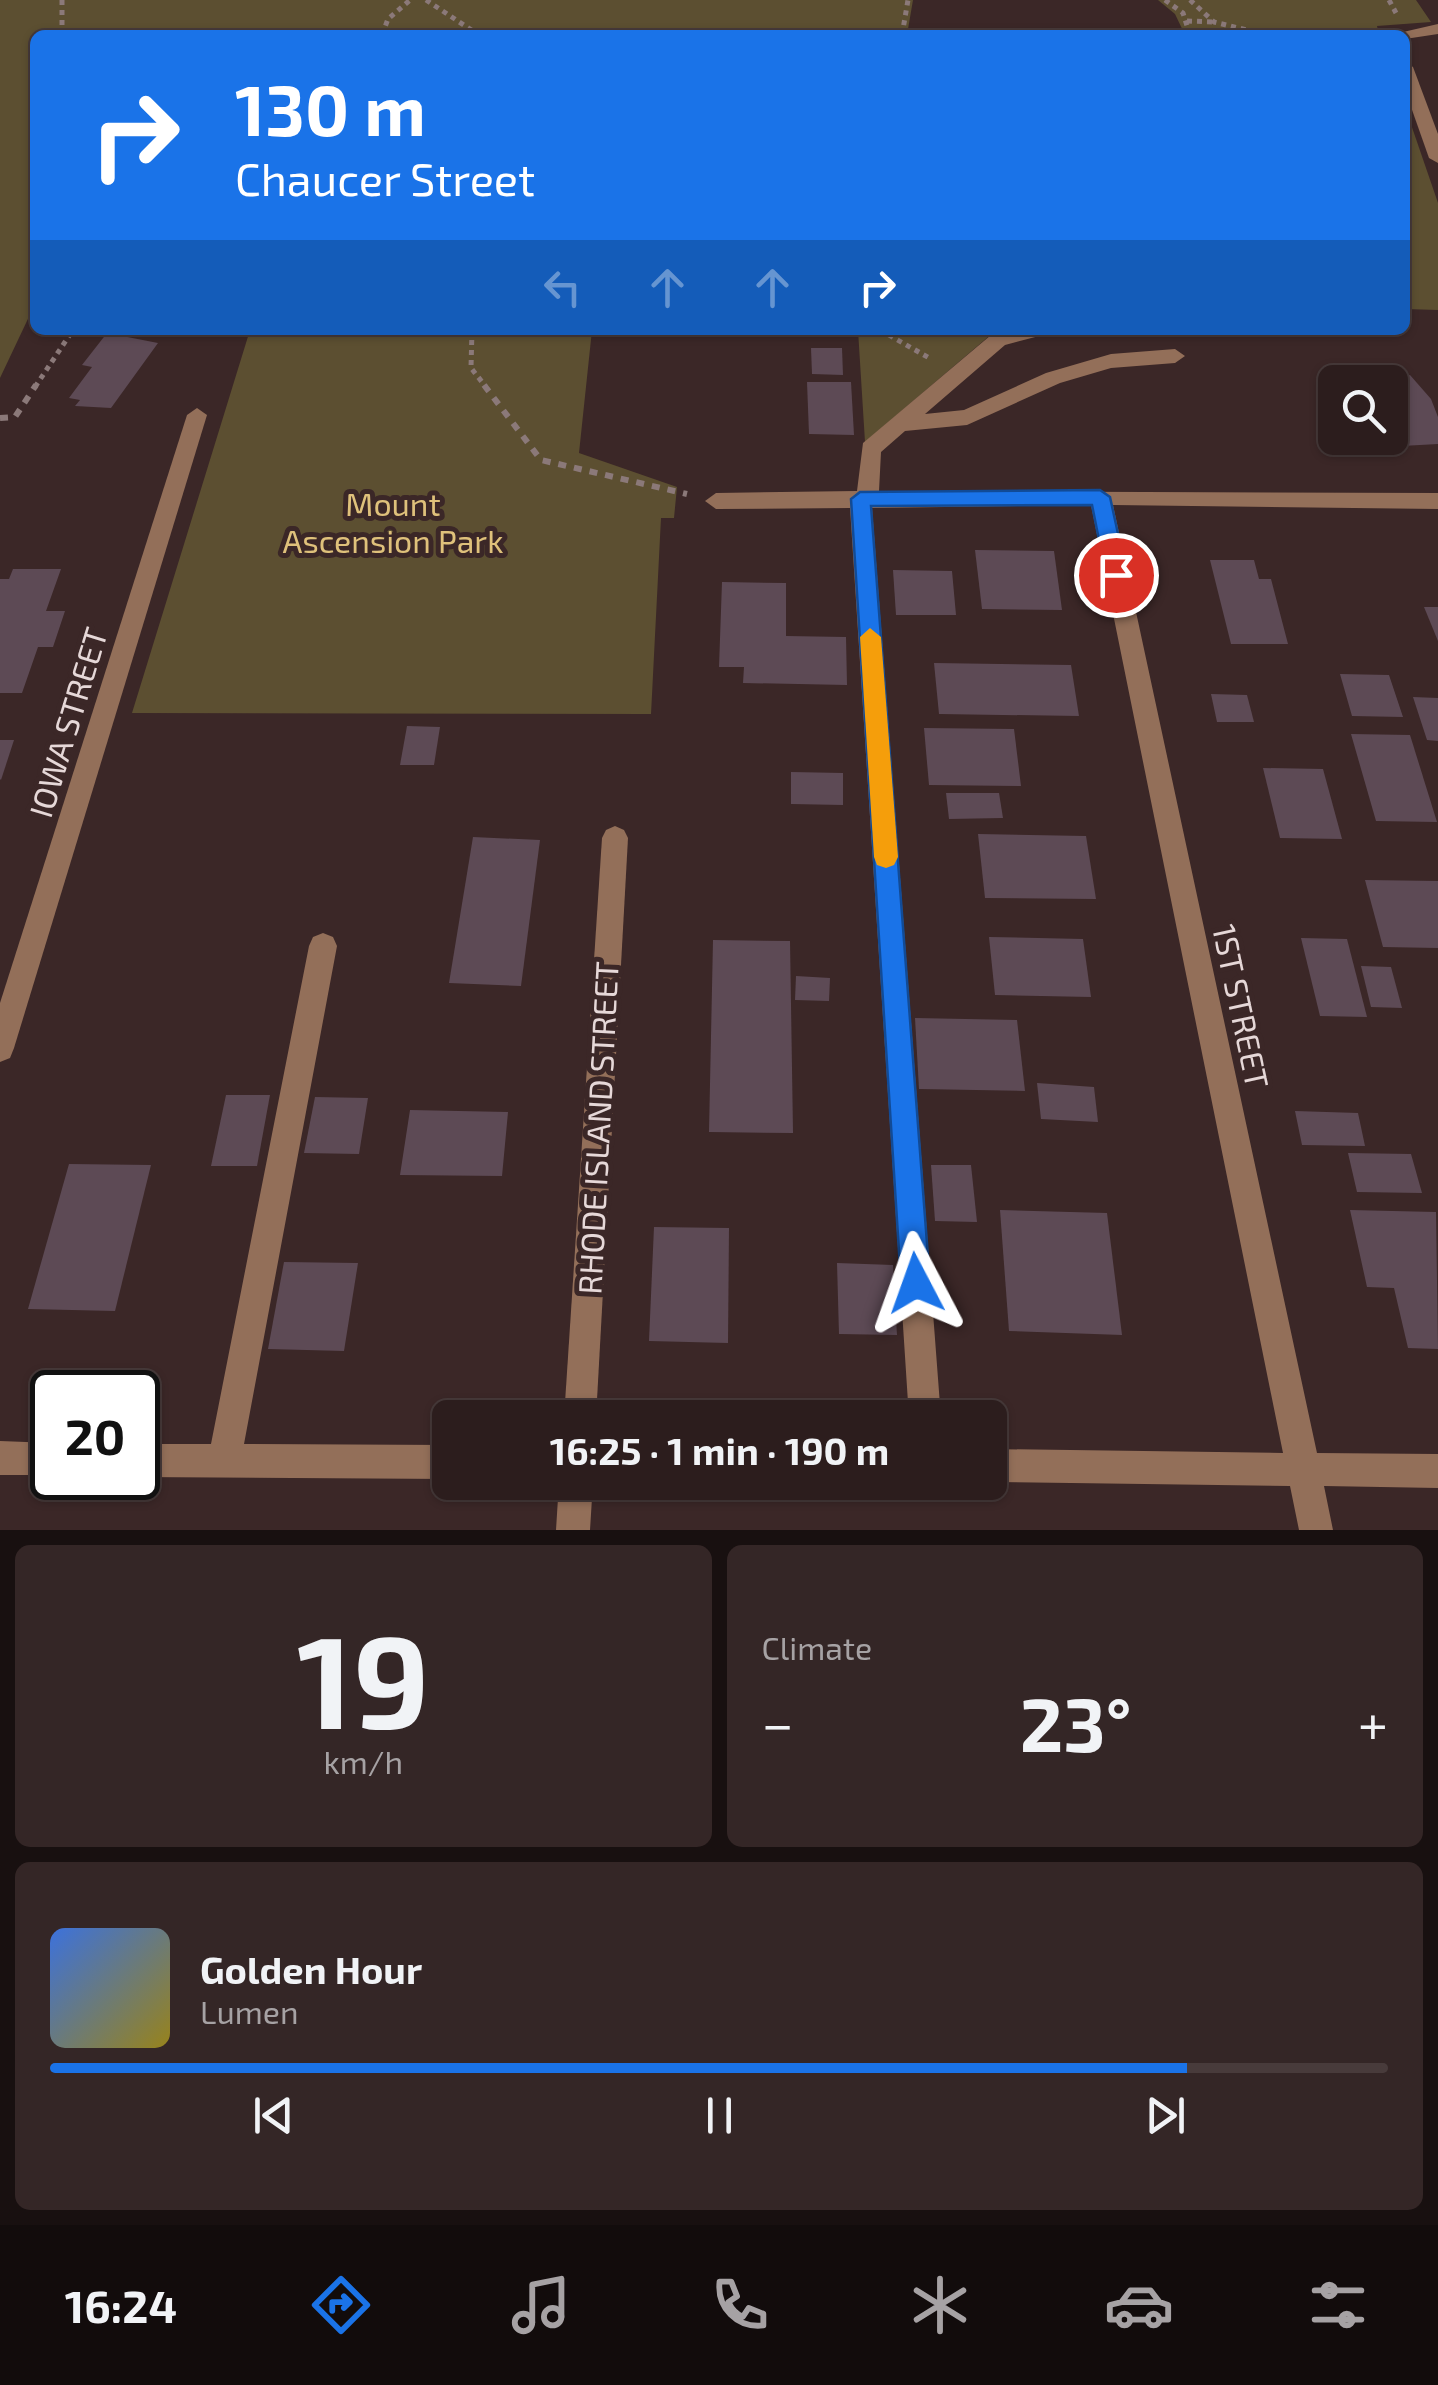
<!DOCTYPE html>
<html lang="en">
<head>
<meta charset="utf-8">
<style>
  :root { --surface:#2c1d1d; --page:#342626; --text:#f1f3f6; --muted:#a6a2a4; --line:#483b3b; --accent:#1a73e8 }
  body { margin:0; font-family:"Exo 2",sans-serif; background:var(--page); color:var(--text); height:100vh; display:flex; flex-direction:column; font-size:38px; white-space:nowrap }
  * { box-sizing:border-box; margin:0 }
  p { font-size:32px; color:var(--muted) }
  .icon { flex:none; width:55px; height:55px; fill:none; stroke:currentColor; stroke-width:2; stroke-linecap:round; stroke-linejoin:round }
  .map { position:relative; height:1530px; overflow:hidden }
  .sheet { display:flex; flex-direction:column; gap:15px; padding:15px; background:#181010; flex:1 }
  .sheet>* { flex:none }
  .hud { position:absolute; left:30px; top:30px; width:1380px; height:305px; border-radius:15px; box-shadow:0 2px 8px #0004,0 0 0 2px var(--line); background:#1a73e8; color:#fff; overflow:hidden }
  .fabs { position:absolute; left:1318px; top:365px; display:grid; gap:20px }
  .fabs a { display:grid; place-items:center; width:90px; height:90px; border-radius:15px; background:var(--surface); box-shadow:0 2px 8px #0004,0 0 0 2px var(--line); font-size:50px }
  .speed { position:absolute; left:30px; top:1370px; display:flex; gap:20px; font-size:50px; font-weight:700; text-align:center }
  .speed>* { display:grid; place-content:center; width:130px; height:130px; border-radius:50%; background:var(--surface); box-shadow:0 2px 8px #0004,0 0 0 2px var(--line); line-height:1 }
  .speed .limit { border:5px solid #111; border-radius:15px; background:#fff; color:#111 }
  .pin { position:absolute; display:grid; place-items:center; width:85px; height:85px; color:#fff; margin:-42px; border:5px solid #fff; border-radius:50%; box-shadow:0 2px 10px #0007 }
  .me { position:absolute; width:110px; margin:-55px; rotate:356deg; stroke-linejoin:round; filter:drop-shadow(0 0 8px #0008) }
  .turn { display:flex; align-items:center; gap:35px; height:210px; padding:0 40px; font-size:45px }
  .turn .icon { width:130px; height:130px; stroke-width:2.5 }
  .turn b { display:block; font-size:70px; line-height:85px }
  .lanes { display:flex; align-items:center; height:95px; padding:0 40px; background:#0003; justify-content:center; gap:50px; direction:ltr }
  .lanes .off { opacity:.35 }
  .big { font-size:75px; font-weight:700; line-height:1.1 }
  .sheet .tile { flex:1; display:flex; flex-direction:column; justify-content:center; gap:15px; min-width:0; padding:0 35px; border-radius:15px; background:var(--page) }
  .sheet .dial { align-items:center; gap:0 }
  .dial b { font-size:130px; line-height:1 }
  .song { display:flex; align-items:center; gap:30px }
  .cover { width:120px; height:120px; border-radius:15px; background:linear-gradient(135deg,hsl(220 70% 55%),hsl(50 70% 35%)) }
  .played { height:10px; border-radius:5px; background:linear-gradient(90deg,var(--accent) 85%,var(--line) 85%) }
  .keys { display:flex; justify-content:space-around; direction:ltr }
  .heat { display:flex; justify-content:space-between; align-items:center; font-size:55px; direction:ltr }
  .sheet .tiles { flex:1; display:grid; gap:15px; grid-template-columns:1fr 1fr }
  .tile:last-child { grid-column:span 2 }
  .trip { position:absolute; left:432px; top:1400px; width:575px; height:100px; border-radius:15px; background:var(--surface); box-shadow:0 2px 8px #0004,0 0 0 2px var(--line); font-weight:700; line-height:100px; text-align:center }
  .dock { display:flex; height:160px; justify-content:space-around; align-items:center; background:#120c0c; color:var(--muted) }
  .dock .icon { width:70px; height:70px }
  .dock .current { color:var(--accent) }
  .dock b { font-size:45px; color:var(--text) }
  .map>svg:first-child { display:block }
  .green { fill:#5c4f31 }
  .building { fill:#5d4a55 }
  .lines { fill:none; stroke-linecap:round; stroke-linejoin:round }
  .path-far1 { stroke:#8b7979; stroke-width:5; stroke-dasharray:5 5; stroke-linecap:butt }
  .path { stroke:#8b7979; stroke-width:6; stroke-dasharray:8 8; stroke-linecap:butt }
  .minor { fill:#936f59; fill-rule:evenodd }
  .route { fill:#1a73e8; stroke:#114b97; stroke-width:2.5 }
  .slow { fill:#f59e0b }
  .labels { text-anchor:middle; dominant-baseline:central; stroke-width:10; stroke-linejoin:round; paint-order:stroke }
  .park-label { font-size:32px; fill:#dfc17b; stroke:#3b2727 }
  .street-label { font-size:32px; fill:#e6d8d8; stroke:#3b2727 }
</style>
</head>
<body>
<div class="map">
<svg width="1438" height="1530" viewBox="0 0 1438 1530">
  <rect width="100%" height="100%" fill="#3b2727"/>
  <g class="green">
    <path d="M 0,0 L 913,0 L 907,35 L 35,35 L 35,304 L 0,378 Z"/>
    <path d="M 1158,0 L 1416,0 L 1431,22 L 1377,26 L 1379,35 L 1185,35 L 1175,14 Z"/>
    <path d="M 1405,107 L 1438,203 L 1438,310 L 1405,309 Z"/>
    <path d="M 250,330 L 592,330 L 579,453 L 677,487 L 674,518 L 661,518 L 651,714 L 132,713 Z"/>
    <path d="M 858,330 L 1008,330 L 988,337 L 865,442 Z"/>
  </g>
  <g class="building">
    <path d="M 107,333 L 158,343 L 111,408 L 75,406 L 80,400 L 69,398 L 92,367 L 82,365 Z"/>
    <path d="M 811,348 L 842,348 L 843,375 L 812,374 Z"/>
    <path d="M 1410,375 L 1431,399 L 1438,417 L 1438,444 L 1384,447 L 1381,438 L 1390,438 L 1390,421 L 1394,421 L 1390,414 L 1390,382 L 1383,381 Z"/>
    <path d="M 807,382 L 851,382 L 854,435 L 809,434 Z"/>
    <path d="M 975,550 L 1054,551 L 1062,610 L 982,609 Z"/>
    <path d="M 1210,560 L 1254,560 L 1259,579 L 1271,579 L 1288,644 L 1231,644 Z"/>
    <path d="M 13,569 L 61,569 L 46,611 L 65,611 L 53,647 L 38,647 L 22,693 L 0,693 L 0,579 L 9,579 Z"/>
    <path d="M 893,570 L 952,571 L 956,615 L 896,615 Z"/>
    <path d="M 722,582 L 786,583 L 786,636 L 846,637 L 847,685 L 743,683 L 744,667 L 719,667 Z"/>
    <path d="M 1424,607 L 1438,607 L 1438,641 Z"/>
    <path d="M 934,663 L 1071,665 L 1079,716 L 939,714 Z"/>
    <path d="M 1340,674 L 1389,675 L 1403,717 L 1352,716 Z"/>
    <path d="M 1211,694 L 1247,695 L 1254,722 L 1217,722 Z"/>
    <path d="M 1413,697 L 1438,698 L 1438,741 L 1427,740 Z"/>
    <path d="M 407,726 L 440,727 L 434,765 L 400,765 Z"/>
    <path d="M 924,728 L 1014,729 L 1021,786 L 929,785 Z"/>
    <path d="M 1351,734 L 1410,735 L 1437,822 L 1376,821 Z"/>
    <path d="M 0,740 L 14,740 L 1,780 L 0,779 Z"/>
    <path d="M 1263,768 L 1323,769 L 1342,839 L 1280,838 Z"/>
    <path d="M 791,772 L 843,773 L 843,805 L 791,804 Z"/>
    <path d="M 946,793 L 999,793 L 1003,818 L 949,819 Z"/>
    <path d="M 978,834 L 1086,836 L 1096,899 L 985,898 Z"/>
    <path d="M 473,837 L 540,840 L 521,986 L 449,983 Z"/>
    <path d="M 1365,880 L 1438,881 L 1438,948 L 1383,947 Z"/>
    <path d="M 989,937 L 1083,939 L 1091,997 L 995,995 Z"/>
    <path d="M 1301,938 L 1347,939 L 1367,1017 L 1320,1016 Z"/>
    <path d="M 713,940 L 790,941 L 793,1133 L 709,1132 Z"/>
    <path d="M 1361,966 L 1391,967 L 1402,1008 L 1371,1007 Z"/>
    <path d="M 796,976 L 830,978 L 829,1001 L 795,1000 Z"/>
    <path d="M 915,1018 L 1017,1020 L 1025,1091 L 919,1089 Z"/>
    <path d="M 1037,1083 L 1094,1087 L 1098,1122 L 1041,1119 Z"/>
    <path d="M 226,1095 L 270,1095 L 257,1166 L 211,1166 Z"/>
    <path d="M 315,1097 L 368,1098 L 359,1154 L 304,1153 Z"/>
    <path d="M 410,1110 L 508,1112 L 502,1176 L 400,1175 Z"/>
    <path d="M 1295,1111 L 1358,1113 L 1365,1146 L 1302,1145 Z"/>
    <path d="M 1348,1153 L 1411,1154 L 1422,1193 L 1357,1192 Z"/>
    <path d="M 69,1164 L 151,1165 L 115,1311 L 28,1309 Z"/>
    <path d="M 931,1165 L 971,1165 L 977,1222 L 935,1221 Z"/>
    <path d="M 1000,1210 L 1107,1213 L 1122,1335 L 1009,1331 Z"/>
    <path d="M 1350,1210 L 1436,1212 L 1438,1349 L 1408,1348 L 1394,1288 L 1367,1287 Z"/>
    <path d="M 654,1227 L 729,1228 L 728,1343 L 649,1341 Z"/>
    <path d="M 284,1262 L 358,1263 L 344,1351 L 268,1349 Z"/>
    <path d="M 837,1263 L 893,1265 L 897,1335 L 839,1334 Z"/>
  </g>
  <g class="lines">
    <g class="path-far1">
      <path d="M 62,0 L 62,35"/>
      <path d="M 426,0 L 479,35"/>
      <path d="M 1165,0 L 1183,13 L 1190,35"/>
      <path d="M 1190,0 L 1214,22 L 1267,35"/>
      <path d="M 1389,0 L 1396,13"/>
      <path d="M 1187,21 L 1214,22"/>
      <path d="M 382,35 L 388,19 L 410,0"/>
      <path d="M 902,35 L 908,0"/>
      <path d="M 472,330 L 471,368 L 486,387"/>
      <path d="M 880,330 L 931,359"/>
      <path d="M 35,387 L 73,330"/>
    </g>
    <g class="path">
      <path d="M 484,385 L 541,460 L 687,494"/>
      <path d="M 0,418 L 15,417 L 36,385"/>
    </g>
    <g class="minor">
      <path d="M 1438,24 L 1438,34 L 1405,39 L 1405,35 L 1390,35 Z"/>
      <path d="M 1405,62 L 1413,67 L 1438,134 L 1438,163 L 1429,158 L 1405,90 Z"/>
      <path d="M 1010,330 L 1046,330 L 1043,335 L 1005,345 L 925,414 L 964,410 L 1046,373 L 1111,354 L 1175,349 L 1185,356 L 1175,363 L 1111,368 L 1060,383 L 967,425 L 905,431 L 881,452 L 879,491 L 1438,493 L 1438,509 L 1113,505 L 1317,1453 L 1438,1454 L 1438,1488 L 1324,1486 L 1333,1530 L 1299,1530 L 1290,1486 L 990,1482 L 990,1449 L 1283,1453 L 1091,505 L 872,508 L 941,1418 L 909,1418 L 850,508 L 716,509 L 705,501 L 716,493 L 857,491 L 863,443 L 991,335 Z"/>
      <path d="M 197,408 L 207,415 L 14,1048 L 10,1058 L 0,1062 L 0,1003 L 187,415 Z"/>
      <path d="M 615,826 L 624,830 L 628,838 L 596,1418 L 564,1418 L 602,838 L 606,830 Z"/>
      <path d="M 323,933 L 333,937 L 337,946 L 244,1444 L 450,1445 L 450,1479 L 138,1477 L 138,1444 L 211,1444 L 309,946 L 313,937 Z"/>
      <path d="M 0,1441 L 52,1443 L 52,1475 L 0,1475 Z"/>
      <path d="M 559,1482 L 593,1482 L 590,1530 L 556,1530 Z"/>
    </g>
  </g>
  <path class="route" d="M 1100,490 L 1110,497 L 1127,575 L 1116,583 L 1106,575 L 1092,505 L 871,506 L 930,1283 L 926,1293 L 916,1297 L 905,1293 L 901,1283 L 851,499 L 860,492 Z"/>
  <path class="slow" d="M 870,628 L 881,637 L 898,857 L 894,865 L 886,868 L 877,865 L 874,857 L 860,637 Z"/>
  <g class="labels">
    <g class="park-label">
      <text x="393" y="503">Mount<tspan x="393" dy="37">Ascension Park</tspan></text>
    </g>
    <g class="street-label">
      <text transform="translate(67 722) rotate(-73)">IOWA STREET</text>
      <text transform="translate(1242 1006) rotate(78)">1ST STREET</text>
      <text transform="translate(597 1128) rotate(-87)">RHODE ISLAND STREET</text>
    </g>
  </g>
</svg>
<div class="fabs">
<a><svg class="icon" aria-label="search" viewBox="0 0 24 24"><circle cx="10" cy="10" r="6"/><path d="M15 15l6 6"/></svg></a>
</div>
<div class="speed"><div class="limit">20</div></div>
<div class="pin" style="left:1116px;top:575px;background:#d93025"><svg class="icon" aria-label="arrive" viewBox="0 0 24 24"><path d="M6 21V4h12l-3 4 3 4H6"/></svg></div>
<svg class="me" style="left:916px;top:1283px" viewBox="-20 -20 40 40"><path d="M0-17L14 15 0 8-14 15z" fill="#1a73e8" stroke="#fff" stroke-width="4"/></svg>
<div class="trip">16:25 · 1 min · 190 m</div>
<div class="hud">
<div class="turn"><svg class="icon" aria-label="right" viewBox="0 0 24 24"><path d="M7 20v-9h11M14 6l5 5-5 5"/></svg><div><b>130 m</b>Chaucer Street</div></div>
<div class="lanes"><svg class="icon off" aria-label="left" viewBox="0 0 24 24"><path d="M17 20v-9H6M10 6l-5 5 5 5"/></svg><svg class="icon off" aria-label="ahead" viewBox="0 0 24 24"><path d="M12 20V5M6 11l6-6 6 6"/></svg><svg class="icon off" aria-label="ahead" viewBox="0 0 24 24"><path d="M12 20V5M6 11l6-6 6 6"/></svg><svg class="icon" aria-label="right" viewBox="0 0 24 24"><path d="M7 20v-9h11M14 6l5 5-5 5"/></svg></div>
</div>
</div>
<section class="sheet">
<div class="tiles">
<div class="tile dial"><b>19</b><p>km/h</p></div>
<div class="tile"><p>Climate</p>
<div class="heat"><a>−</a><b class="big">23°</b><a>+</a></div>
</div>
<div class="tile">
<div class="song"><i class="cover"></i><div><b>Golden Hour</b><p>Lumen</p></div></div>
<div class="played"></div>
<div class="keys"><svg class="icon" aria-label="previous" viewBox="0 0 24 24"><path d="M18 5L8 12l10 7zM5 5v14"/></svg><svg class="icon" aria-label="pause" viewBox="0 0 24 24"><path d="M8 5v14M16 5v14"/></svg><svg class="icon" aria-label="next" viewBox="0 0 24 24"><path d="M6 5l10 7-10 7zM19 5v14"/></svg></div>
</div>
</div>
</section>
<nav class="dock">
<b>16:24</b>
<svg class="icon current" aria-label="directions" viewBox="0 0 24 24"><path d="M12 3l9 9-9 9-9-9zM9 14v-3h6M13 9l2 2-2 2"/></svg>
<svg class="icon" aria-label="music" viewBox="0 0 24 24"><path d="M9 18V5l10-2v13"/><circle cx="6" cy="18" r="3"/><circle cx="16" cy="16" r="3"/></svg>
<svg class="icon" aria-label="phone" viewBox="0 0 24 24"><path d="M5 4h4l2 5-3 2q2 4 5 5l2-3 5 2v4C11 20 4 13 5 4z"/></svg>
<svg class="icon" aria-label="climate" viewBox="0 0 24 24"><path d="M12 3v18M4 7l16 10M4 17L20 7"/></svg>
<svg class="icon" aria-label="car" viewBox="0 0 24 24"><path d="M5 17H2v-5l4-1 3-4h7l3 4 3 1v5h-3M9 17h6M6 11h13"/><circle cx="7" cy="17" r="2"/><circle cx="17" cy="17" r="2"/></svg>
<svg class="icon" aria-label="filters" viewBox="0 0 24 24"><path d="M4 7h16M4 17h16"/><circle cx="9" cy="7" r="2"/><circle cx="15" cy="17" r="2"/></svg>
</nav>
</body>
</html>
